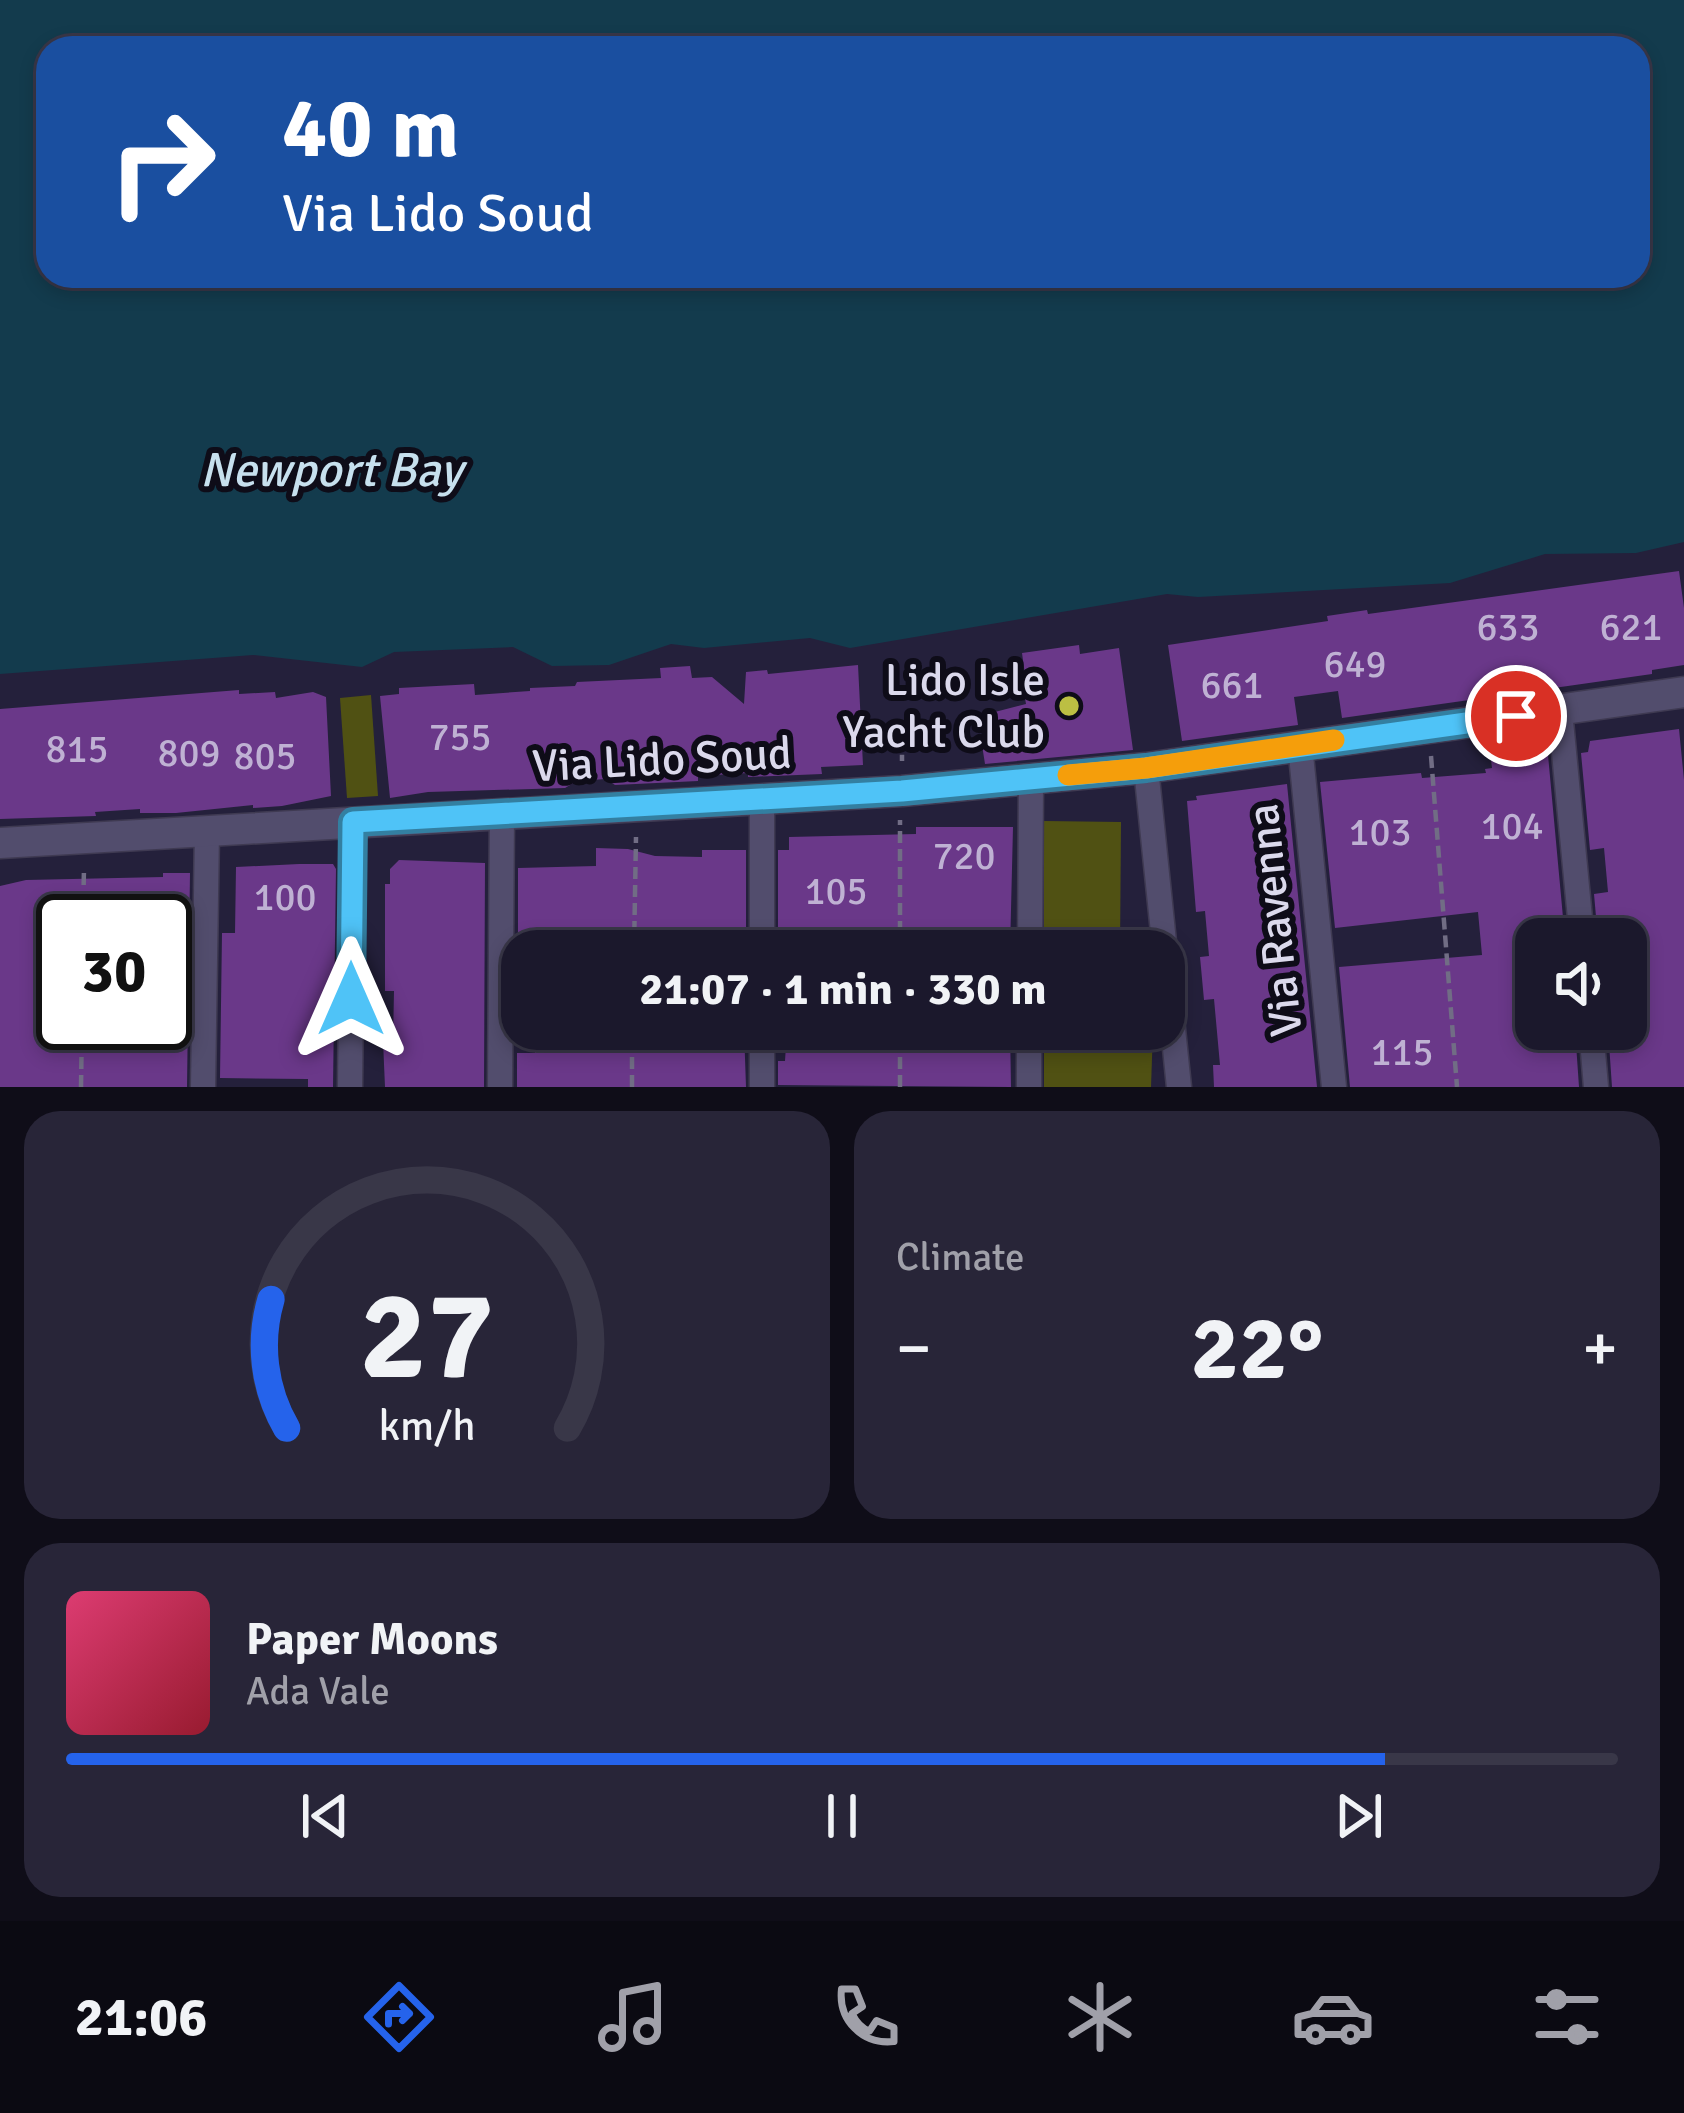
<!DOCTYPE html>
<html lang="en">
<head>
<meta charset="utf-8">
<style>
  :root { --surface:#1b182c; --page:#282538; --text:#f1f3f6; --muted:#a0a0a9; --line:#393748; --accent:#2563eb }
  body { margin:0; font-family:Signika,sans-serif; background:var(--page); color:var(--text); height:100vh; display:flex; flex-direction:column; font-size:45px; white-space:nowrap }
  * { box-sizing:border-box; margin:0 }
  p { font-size:39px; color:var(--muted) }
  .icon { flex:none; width:66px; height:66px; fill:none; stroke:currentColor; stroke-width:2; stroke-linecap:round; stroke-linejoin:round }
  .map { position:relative; height:1087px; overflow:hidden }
  .sheet { display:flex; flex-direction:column; gap:24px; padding:24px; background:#0f0d18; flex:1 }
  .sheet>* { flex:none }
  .banner { position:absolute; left:36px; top:36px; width:1614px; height:252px; border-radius:36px; box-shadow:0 6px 18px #0003,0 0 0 3px var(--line); background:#1a4fa0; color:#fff; overflow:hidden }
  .controls { position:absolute; left:1515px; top:918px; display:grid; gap:24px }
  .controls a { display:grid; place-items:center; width:132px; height:132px; border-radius:24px; background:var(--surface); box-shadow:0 6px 18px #0003,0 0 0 3px var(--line); font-size:60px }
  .speed { position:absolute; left:36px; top:894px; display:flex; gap:24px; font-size:60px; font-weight:700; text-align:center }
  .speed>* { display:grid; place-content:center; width:156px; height:156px; border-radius:50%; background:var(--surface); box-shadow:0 6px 18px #0003,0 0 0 3px var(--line); line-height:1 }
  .speed .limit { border:6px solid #111; border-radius:18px; background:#fff; color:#111 }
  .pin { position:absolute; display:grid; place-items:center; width:102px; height:102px; color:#fff; margin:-51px; border:6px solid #fff; border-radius:50%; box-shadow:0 3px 12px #0007 }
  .me { position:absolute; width:132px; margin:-66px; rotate:0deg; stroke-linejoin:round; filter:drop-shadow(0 0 9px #0008) }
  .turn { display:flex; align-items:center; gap:42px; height:252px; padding:0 48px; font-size:54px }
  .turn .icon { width:156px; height:156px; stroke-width:2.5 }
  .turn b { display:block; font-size:84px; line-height:102px }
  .big { font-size:90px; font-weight:700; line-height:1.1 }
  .sheet .card { flex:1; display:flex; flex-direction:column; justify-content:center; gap:18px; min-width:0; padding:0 42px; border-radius:36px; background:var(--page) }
  .sheet .dial { align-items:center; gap:0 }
  .dial svg { height:312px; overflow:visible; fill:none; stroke:var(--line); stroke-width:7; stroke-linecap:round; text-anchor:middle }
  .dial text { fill:var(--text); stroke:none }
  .song { display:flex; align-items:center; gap:36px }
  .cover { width:144px; height:144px; border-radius:18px; background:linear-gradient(135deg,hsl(340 70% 55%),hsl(350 70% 35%)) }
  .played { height:12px; border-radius:6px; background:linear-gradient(90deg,var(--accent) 85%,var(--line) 85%) }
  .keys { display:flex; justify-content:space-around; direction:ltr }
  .heat { display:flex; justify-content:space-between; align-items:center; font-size:66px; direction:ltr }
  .sheet .tiles { flex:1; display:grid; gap:24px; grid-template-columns:1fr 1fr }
  .card:last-child { grid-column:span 2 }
  .trip { position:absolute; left:501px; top:930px; width:684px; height:120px; border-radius:36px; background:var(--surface); box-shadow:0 6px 18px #0003,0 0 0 3px var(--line); font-weight:700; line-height:120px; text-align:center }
  .tab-bar { display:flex; height:192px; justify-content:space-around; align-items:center; background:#0b0a12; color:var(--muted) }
  .tab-bar .icon { width:84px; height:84px }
  .tab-bar .on { color:var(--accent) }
  .tab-bar b { font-size:54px; color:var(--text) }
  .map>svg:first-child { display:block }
  .green { fill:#505113 }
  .water { fill:#133b4d; fill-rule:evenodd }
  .building { fill:#6a3889; fill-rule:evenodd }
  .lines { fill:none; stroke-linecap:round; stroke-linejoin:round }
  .minor-casing { stroke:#3f3a52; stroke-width:27 }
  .tertiary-casing { stroke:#3f3a52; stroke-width:33 }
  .path { stroke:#716d85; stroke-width:4.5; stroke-dasharray:12 6; stroke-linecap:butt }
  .minor { stroke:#524d6d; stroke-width:24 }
  .tertiary { stroke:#524d6d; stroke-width:30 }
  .route-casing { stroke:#337fa1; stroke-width:30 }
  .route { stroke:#4fc3f7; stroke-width:21 }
  .slow { stroke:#f59e0b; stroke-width:21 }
  .poi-dot { fill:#bcbf43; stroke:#0e0c18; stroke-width:4.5 }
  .labels { text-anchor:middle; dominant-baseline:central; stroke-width:12; stroke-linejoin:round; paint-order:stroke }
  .number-label { font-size:39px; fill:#bfb1d3 }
  .poi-label { font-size:45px; fill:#dbd9ec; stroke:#0e0c18; text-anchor:end }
  .street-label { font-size:45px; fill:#dbd9ec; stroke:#0e0c18 }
  .water-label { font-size:48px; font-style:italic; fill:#c7e0ee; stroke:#0e0c18 }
</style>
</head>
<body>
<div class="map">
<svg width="1684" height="1087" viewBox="0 0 1684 1087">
  <rect width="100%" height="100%" fill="#24203b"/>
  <g class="green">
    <path d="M 371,695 L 378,796 L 347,798 L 340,698 Z"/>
    <path d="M 1044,821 L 1121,822 L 1120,951 L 1044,951 Z"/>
    <path d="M 1044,1029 L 1153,1029 L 1151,1087 L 1044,1087 Z"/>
  </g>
  <path class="water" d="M 0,0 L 1684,0 L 1684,542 L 1636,553 L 1545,554 L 1450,583 L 1198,597 L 1167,594 L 850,648 L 810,638 L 704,648 L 671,644 L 609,665 L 552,666 L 513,647 L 394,652 L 362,667 L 253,655 L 0,674 ZM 48,48 L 1638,48 L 1638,276 L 48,276 Z"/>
  <g class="building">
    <path d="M 1679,571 L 1684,608 L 1684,665 L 1652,670 L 1652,674 L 1342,718 L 1338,691 L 1294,697 L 1298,725 L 1182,741 L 1168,645 L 1328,621 L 1327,616 L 1367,610 L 1368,614 Z"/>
    <path d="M 1079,645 L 1080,654 L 1119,648 L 1133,750 L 985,764 L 982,745 L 992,744 L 987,714 L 1026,704 L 1025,698 L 1028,697 L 1022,653 Z"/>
    <path d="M 858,665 L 863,765 L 821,767 L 822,774 L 748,777 L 748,773 L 698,776 L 698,781 L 615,785 L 606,779 L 577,781 L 565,788 L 428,792 L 390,798 L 380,696 L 399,694 L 399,688 L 474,684 L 475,695 L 530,691 L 530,688 L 575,686 L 577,682 L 661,678 L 660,668 L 690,666 L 692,678 L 712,677 L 744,704 L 746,672 L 767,670 L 768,674 Z"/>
    <path d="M 239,690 L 239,694 L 275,692 L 276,698 L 313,692 L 326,697 L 331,796 L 282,806 L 253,808 L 253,805 L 176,813 L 140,813 L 140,809 L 95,812 L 96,816 L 0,819 L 0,709 Z"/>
    <path d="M 1679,729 L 1684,780 L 1684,1087 L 1612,1087 L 1608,1029 L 1626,1029 L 1626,939 L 1598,939 L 1594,894 L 1608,892 L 1604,848 L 1590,850 L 1581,753 L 1588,752 L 1590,741 Z"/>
    <path d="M 1548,755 L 1565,939 L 1536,939 L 1536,1029 L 1575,1029 L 1579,1087 L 1350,1087 L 1339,967 L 1482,955 L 1478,912 L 1335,928 L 1320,782 L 1421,773 L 1422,778 L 1486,773 L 1485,769 L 1492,768 L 1491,760 Z"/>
    <path d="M 1287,784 L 1317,1087 L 1214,1087 L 1213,1065 L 1220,1065 L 1214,999 L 1204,1000 L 1200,957 L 1209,956 L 1205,911 L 1196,912 L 1187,801 L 1197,800 L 1196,796 Z"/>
    <path d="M 916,827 L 1013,827 L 1010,951 L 778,951 L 778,850 L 789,850 L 789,837 L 916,834 Z"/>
    <path d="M 596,848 L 628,849 L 655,856 L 702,857 L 702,850 L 746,850 L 746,951 L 684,951 L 684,934 L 624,933 L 623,951 L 518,951 L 518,868 L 596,866 Z"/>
    <path d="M 399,860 L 485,863 L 484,1087 L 385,1087 L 383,1041 L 393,1041 L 394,991 L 385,991 L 385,884 L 390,884 L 390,869 Z"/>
    <path d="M 299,864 L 333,864 L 336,869 L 333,1087 L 308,1087 L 308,1079 L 220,1078 L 222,933 L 235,933 L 236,867 Z"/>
    <path d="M 163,873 L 190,873 L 187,1087 L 0,1087 L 0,886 L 26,880 L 163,877 ZM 63,921 L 165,921 L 165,1023 L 63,1023 Z"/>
    <path d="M 535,1029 L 562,1029 L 562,1049 L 658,1050 L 657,1029 L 744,1029 L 746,1087 L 517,1087 L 517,1053 L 535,1053 Z"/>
    <path d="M 787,1029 L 1010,1029 L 1011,1087 L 778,1085 L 778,1061 L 785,1061 Z"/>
  </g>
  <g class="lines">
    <g class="minor-casing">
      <g id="minor">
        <path d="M 1560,711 L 1582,939"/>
        <path d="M 1300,745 L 1334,1087"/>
        <path d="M 1146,768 L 1179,1087"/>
        <path d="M 762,800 L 762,951"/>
        <path d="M 1030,951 L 1031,778"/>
        <path d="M 762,1029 L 762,1087"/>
        <path d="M 1591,1029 L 1596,1087"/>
        <path d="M 203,1087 L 207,831"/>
        <path d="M 350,1087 L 353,822"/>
        <path d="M 500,1087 L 502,813"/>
        <path d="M 1029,1087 L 1029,1029"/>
      </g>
    </g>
    <g class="tertiary-casing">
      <path id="tertiary" d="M 0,843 L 902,791 L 1146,768 L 1684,692"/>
    </g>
    <g class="path">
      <path d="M 874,734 L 902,752 L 902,761"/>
      <path d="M 1431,756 L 1457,1087"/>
      <path d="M 83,921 L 84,867"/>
      <path d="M 634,951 L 636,837"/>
      <path d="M 900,951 L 900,820"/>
      <path d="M 81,1087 L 82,1023"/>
      <path d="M 632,1087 L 632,1029"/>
      <path d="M 900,1087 L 900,1029"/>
    </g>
    <use href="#minor" class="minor"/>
    <use href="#tertiary" class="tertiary"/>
  </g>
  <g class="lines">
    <g class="route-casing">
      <path id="route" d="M 351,999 L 353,822 L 902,791 L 1146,768 L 1516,716"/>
    </g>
    <use href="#route" class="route"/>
    <path class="slow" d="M 1068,775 L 1146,768 L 1334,740"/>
  </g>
  <circle class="poi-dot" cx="1069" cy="706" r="12"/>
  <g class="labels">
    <g class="number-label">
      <text x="1508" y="627">633</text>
      <text x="1631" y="627">621</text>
      <text x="1355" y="664">649</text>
      <text x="1232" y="685">661</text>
      <text x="460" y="737">755</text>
      <text x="77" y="749">815</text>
      <text x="189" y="753">809</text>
      <text x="265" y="756">805</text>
      <text x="1512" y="826">104</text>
      <text x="1380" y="832">103</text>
      <text x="964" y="856">720</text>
      <text x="836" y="891">105</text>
      <text x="285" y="897">100</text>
      <text x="1402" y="1052">115</text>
    </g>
    <g class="poi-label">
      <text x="1045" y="680">Lido Isle<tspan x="1045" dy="52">Yacht Club</tspan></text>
    </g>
    <g class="street-label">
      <text transform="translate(662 760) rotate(-3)">Via Lido Soud</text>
      <text transform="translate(1275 920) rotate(-96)">Via Ravenna</text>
    </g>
    <g class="water-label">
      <text x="331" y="470">Newport Bay</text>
    </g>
  </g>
</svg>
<div class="controls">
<a><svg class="icon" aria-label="sound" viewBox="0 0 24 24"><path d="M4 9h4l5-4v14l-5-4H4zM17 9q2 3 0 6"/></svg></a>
</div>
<div class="speed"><div class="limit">30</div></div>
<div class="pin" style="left:1516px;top:716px;background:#d93025"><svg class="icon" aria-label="arrive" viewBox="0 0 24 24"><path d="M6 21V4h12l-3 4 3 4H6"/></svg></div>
<svg class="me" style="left:351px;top:999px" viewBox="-20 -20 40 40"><path d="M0-17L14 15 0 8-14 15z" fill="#4fc3f7" stroke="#fff" stroke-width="4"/></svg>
<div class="trip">21:07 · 1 min · 330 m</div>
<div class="banner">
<div class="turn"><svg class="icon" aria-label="right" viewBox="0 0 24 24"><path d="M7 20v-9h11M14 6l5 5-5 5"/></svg><div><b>40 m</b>Via Lido Soud</div></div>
</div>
</div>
<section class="sheet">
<div class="tiles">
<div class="card dial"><svg viewBox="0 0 100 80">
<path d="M14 69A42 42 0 1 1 86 69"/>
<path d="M14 69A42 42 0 0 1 10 36" stroke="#2563eb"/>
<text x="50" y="56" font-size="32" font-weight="700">27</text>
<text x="50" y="72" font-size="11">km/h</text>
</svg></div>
<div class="card"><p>Climate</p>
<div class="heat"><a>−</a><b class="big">22°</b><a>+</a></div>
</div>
<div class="card">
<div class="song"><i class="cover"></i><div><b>Paper Moons</b><p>Ada Vale</p></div></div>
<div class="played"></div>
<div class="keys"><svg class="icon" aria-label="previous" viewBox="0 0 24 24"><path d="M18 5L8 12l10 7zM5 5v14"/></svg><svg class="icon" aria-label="pause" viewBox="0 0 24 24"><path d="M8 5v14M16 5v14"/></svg><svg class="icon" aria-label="next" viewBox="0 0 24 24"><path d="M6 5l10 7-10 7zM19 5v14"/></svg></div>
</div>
</div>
</section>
<nav class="tab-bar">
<b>21:06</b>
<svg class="icon on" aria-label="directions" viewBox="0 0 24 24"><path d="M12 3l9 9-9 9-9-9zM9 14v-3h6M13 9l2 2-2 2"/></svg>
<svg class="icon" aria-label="music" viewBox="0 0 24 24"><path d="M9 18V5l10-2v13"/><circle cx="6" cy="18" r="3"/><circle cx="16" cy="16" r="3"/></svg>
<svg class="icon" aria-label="phone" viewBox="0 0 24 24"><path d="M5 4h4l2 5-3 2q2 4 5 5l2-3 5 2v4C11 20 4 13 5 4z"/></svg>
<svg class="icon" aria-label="climate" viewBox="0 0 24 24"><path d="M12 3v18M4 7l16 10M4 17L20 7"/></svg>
<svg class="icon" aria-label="car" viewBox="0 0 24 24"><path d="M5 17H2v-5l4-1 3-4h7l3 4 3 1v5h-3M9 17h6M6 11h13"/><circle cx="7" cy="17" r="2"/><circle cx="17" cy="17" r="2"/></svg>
<svg class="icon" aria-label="filters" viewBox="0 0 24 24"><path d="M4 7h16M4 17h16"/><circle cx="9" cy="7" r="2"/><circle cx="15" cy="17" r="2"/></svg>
</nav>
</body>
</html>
